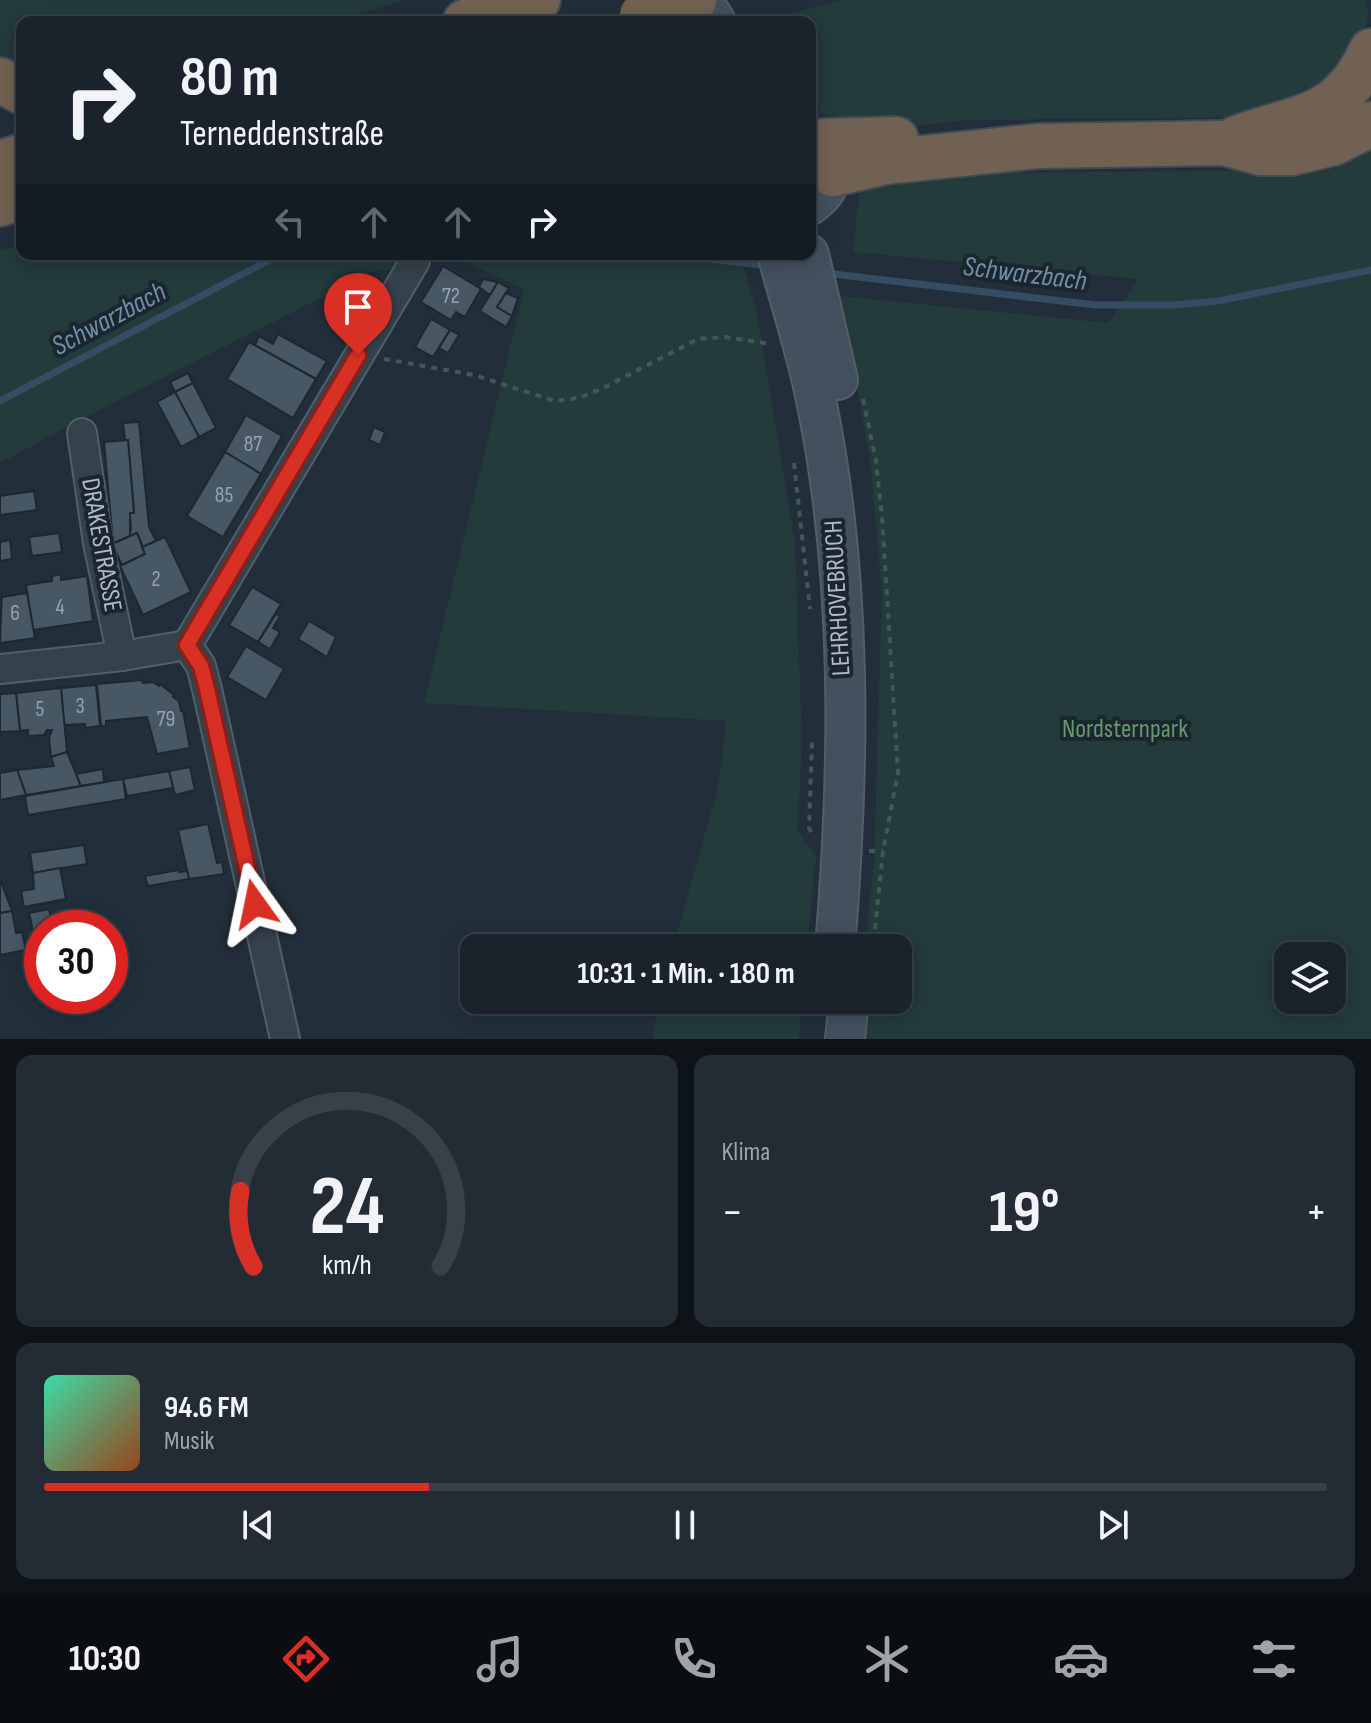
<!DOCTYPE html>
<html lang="de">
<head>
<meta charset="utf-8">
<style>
  :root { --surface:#1a232c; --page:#232b34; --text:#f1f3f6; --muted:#9fa4a9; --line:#384048; --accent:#d93025 }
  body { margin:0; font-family:"Sofia Sans Condensed",sans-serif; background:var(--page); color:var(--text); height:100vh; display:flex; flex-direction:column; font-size:30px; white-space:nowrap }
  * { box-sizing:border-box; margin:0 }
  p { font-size:26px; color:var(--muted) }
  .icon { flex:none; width:44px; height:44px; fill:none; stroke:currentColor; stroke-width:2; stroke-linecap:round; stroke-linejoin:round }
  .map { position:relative; height:1039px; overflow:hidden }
  .panel { display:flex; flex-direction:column; gap:16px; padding:16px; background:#0e1318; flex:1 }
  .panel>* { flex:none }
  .banner { position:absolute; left:16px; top:16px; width:800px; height:244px; border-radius:16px; box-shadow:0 4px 20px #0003,0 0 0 2px var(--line); background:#1a232c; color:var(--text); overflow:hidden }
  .tools { position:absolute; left:1274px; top:942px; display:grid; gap:16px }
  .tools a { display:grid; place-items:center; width:72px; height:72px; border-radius:16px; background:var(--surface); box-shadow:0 4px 20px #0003,0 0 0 2px var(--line); font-size:40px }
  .speed { position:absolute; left:24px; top:910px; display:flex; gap:16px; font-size:40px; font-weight:700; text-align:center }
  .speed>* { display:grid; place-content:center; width:104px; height:104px; border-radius:50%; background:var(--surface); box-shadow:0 4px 20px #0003,0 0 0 2px var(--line); line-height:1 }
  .speed .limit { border:12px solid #d22; background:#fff; color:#111 }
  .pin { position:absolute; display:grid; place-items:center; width:68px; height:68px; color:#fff; margin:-82px -34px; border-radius:50% 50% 50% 0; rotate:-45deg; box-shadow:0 0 8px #0007 }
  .pin .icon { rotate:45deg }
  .me { position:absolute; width:88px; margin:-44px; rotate:348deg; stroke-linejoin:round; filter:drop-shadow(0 0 6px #0008) }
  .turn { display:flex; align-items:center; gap:28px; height:168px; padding:0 32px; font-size:36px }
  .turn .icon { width:104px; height:104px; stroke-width:2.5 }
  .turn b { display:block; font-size:56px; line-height:68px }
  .lanes { display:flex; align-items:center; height:76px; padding:0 32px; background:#0003; justify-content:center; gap:40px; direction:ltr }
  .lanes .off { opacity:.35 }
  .big { font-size:60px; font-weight:700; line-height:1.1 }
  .panel .widget { flex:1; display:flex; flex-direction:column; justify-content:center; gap:12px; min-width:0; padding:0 28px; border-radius:16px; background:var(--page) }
  .panel .dial { align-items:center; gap:0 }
  .dial svg { height:208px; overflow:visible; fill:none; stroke:var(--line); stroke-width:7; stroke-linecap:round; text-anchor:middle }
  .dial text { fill:var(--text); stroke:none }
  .song { display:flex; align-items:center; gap:24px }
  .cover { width:96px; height:96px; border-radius:12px; background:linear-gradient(135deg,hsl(160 70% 55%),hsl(20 70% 35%)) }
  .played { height:8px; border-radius:4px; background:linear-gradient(90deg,var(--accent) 30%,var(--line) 30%) }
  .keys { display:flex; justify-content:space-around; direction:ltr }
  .heat { display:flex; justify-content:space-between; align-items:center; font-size:44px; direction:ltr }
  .panel .tiles { flex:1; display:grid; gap:16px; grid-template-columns:1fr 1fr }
  .widget:last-child { grid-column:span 2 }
  .trip { position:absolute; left:460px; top:934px; width:452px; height:80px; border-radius:16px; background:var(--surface); box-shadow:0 4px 20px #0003,0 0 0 2px var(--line); font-weight:700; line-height:80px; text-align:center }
  .dock { display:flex; height:128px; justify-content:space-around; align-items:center; background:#0a0e12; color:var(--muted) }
  .dock .icon { width:56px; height:56px }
  .dock .current { color:var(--accent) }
  .dock b { font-size:36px; color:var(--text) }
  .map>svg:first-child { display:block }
  .green { fill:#233b3b; fill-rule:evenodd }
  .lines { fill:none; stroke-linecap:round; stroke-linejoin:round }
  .stream { stroke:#354d62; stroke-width:7 }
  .building { fill:#475764; stroke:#1d2831; stroke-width:2 }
  .street-casing { stroke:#535e68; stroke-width:32 }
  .secondary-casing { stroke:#535e68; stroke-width:42 }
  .highway-casing { stroke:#404b55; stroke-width:48 }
  .path { stroke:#415858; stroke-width:4; stroke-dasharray:6 6; stroke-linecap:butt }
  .street { stroke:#35414b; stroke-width:28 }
  .secondary { stroke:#43505e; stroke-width:38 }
  .highway { stroke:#716152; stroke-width:44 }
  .highway-bridge-casing { stroke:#404b55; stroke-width:48; stroke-linecap:butt }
  .highway-bridge { stroke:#716152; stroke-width:44 }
  .route-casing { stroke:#8d1f18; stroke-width:20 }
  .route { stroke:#d93025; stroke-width:14 }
  .labels { text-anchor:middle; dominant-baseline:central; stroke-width:8; stroke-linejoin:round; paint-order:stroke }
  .number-label { font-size:22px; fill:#96a2ae }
  .street-label { font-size:26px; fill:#b0bbc7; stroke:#1b262f }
  .park-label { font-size:26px; fill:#67986d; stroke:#1b262f }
  .water-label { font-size:28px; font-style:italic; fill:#7090aa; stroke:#1b262f }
</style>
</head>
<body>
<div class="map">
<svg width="1371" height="1039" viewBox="0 0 1371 1039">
  <rect width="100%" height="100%" fill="#222f3a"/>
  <g class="green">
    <path d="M 0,0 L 405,0 L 333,22 L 22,22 L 22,73 L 0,60 Z"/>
    <path d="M 839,0 L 1367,0 L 1368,18 L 1359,49 L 1344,73 L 1275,117 L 969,120 L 876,130 L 863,120 L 835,118 L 810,108 L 810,22 L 762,22 Z"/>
    <path d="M 1371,145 L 1371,1039 L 856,1039 L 860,1000 L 898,1000 L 898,948 L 865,948 L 874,863 L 882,594 L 870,459 L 840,296 L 1108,323 L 1139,279 L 853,252 L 859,192 L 897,174 L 1291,170 ZM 1288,956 L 1332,956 L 1332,1000 L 1288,1000 Z"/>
    <path d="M 22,244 L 22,254 L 740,254 L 757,313 L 795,544 L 802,739 L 798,830 L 816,856 L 807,948 L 673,948 L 718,787 L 726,721 L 424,703 L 524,289 L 457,258 L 372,272 L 95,412 L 0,463 L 0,250 Z"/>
    <path d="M 659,1000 L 802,1000 L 799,1039 L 652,1039 Z"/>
  </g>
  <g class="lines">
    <g class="stream">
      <path d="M 672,254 L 769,266"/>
      <path d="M 825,273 L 1095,305 L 1174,305 L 1218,301 L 1371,270"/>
      <path d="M 0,401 L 281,254"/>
    </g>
  </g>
  <g class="building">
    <path d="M 443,266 L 481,289 L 465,317 L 456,312 L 451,320 L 421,302 Z"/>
    <path d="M 483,279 L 498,282 L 490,295 L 479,287 Z"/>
    <path d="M 498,282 L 509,288 L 497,307 L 512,316 L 506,327 L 480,311 Z"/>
    <path d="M 506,293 L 518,298 L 512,316 L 497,307 Z"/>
    <path d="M 431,319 L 450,330 L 433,357 L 415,347 Z"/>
    <path d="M 450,330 L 459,335 L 448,353 L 439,348 Z"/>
    <path d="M 278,334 L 327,361 L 316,379 L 255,345 L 259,336 L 273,344 Z"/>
    <path d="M 249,342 L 316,379 L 293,418 L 227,379 Z"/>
    <path d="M 188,373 L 193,383 L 175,392 L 170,382 Z"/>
    <path d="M 193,383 L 216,428 L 199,437 L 175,392 Z"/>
    <path d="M 175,392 L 199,437 L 181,447 L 157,402 Z"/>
    <path d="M 246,415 L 282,436 L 261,474 L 225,452 Z"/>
    <path d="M 139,422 L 149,527 L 156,541 L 143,547 L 137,533 L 130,536 L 128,531 L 131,530 L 130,513 L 134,513 L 128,440 L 125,440 L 123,423 Z"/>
    <path d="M 374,427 L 385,432 L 380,445 L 369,440 Z"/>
    <path d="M 128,440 L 134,513 L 130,513 L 130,536 L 113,543 L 104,442 Z"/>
    <path d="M 225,452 L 261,474 L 223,537 L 187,516 Z"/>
    <path d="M 34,491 L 37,510 L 0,515 L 0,496 Z"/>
    <path d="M 59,533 L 62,552 L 32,556 L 29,537 Z"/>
    <path d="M 137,533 L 145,554 L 122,565 L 112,544 Z"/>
    <path d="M 165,537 L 191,592 L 143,615 L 120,566 L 145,554 L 142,547 Z"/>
    <path d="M 10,540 L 12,559 L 0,561 L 0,542 Z"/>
    <path d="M 61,574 L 61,580 L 87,576 L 93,621 L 33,630 L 26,585 L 52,581 L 52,576 Z"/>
    <path d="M 252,587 L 281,604 L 258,642 L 229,625 Z"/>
    <path d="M 2,591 L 2,597 L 27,593 L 35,638 L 0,643 Z"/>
    <path d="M 276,614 L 280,616 L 273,628 L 280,632 L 270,649 L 258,642 Z"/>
    <path d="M 309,621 L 336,637 L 327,657 L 298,639 Z"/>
    <path d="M 246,646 L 284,669 L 266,700 L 227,677 Z"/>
    <path d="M 142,680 L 143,683 L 153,682 L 159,686 L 160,684 L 174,695 L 173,697 L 179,701 L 181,711 L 183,711 L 190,748 L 157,754 L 147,717 L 106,721 L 106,726 L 101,726 L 97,684 Z"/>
    <path d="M 96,685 L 100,726 L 85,728 L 85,724 L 64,725 L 61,688 Z"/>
    <path d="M 61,688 L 67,752 L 51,757 L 49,738 L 52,730 L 47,730 L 44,735 L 28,736 L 28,730 L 20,731 L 16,693 Z"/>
    <path d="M 16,693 L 20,731 L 1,732 L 0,738 L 0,694 Z"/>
    <path d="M 67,752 L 81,786 L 26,795 L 17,770 L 54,766 L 51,757 Z"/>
    <path d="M 190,767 L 195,790 L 175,795 L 169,771 Z"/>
    <path d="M 103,769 L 104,782 L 81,786 L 76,774 Z"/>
    <path d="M 17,770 L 26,795 L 0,800 L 0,773 Z"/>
    <path d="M 169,771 L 173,788 L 127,796 L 123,779 Z"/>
    <path d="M 123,779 L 126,799 L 28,815 L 25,796 Z"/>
    <path d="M 208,824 L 217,863 L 222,862 L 224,874 L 189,879 L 178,830 Z"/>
    <path d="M 84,845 L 87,864 L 33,873 L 30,853 Z"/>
    <path d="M 60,868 L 66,899 L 24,907 L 21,891 L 34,889 L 33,873 Z"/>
    <path d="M 179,870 L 179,872 L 187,871 L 189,879 L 148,886 L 145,876 Z"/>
    <path d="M 0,879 L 12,911 L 0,913 Z"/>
    <path d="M 49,909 L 53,928 L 42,928 L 42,945 L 36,946 L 29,913 Z"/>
    <path d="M 12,911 L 16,933 L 22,932 L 26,950 L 0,955 L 0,913 Z"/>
  </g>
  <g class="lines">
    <g class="street-casing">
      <g id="street">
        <path d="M 82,433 L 98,543 L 122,656"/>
        <path d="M 0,669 L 122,656 L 187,645"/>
        <path d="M 285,1039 L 207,689 L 201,666 L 187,645 L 415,261"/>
      </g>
    </g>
    <g class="secondary-casing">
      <g id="secondary">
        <path d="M 702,0 L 716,22"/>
        <path d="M 810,205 C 831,191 838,169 827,146"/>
        <path d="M 777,254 C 790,301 805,347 815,395 C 853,574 850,767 835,948"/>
        <path d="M 809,254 L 838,380"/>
        <path d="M 845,1039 L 849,1000"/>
      </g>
    </g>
    <g class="highway-casing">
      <g id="highway">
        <path d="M 465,22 L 538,0"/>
        <path d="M 0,80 L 22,92"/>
        <path d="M 1235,139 C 1295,115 1339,122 1371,51"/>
        <path d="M 824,141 L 896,139"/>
        <path d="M 0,163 L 22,156"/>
        <path d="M 833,174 L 885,162 L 1038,146 L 1224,143 L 1261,153 L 1292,153 L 1334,143 L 1371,124"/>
        <path d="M 0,204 L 22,197"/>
      </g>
    </g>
    <g class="path">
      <path d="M 384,359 L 474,375 L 555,401 L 579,398 L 601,389 L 698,339 L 725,337 L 771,344"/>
      <path d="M 863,399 L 876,461 L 882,517 L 898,773 L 883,851 L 873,948"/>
      <path d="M 794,463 L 810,609"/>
      <path d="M 811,832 L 809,828 L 812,742"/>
      <path d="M 869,851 L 883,851"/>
    </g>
    <use href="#street" class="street"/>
    <use href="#secondary" class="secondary"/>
    <use href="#highway" class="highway"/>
    <g class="highway-bridge-casing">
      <path id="highway-bridge" d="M 642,15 L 694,0"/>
    </g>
    <use href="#highway-bridge" class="highway-bridge"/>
  </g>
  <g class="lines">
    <g class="route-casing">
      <path id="route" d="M 255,904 L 207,689 L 201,666 L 187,645 L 358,355"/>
    </g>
    <use href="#route" class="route"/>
  </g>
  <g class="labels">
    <g class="number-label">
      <text x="451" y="296">72</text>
      <text x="253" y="444">87</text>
      <text x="224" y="495">85</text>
      <text x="156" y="579">2</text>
      <text x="60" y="607">4</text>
      <text x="15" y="613">6</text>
      <text x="80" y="706">3</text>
      <text x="40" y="709">5</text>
      <text x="166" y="719">79</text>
    </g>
    <g class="street-label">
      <text transform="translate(101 545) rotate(80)">DRAKESTRASSE</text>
      <text transform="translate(838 598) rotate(-93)">LEHRHOVEBRUCH</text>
    </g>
    <g class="park-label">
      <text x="1125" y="729">Nordsternpark</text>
    </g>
    <g class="water-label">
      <text transform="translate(1025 274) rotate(7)">Schwarzbach</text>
      <text transform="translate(109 319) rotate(-28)">Schwarzbach</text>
    </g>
  </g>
</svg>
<div class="tools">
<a><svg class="icon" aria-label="layers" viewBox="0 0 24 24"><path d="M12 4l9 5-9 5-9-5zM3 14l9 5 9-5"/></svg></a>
</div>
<div class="speed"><div class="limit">30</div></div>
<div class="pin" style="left:358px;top:355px;background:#d93025"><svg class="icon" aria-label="arrive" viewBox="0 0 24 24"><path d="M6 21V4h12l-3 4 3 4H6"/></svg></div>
<svg class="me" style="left:255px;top:904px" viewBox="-20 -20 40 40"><path d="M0-17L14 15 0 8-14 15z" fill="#d93025" stroke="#fff" stroke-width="4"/></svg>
<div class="trip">10:31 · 1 Min. · 180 m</div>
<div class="banner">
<div class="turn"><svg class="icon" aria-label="right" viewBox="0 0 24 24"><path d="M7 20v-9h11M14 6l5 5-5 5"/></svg><div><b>80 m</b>Terneddenstraße</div></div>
<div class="lanes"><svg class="icon off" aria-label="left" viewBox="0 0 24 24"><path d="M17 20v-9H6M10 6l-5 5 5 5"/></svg><svg class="icon off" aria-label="ahead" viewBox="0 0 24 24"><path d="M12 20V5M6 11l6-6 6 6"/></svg><svg class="icon off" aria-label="ahead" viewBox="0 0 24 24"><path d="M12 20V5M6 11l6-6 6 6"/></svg><svg class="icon" aria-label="right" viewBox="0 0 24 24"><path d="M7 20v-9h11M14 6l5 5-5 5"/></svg></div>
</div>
</div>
<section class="panel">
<div class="tiles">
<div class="widget dial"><svg viewBox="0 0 100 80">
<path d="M14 69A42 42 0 1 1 86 69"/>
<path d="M14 69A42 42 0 0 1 9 40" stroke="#d93025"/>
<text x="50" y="56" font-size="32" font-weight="700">24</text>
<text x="50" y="72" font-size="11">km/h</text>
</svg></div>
<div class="widget"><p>Klima</p>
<div class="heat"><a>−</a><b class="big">19°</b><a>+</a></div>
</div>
<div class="widget">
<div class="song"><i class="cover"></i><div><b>94.6 FM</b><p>Musik</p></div></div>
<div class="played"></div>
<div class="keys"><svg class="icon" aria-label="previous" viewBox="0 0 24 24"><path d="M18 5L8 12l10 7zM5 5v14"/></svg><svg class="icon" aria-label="pause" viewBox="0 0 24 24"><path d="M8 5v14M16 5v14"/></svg><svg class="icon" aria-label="next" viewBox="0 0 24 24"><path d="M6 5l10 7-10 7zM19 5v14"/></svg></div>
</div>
</div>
</section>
<nav class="dock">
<b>10:30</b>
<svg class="icon current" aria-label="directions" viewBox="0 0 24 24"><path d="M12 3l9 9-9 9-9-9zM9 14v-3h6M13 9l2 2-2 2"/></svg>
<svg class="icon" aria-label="music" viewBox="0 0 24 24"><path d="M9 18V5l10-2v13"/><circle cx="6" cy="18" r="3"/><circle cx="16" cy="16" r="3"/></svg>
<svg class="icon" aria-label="phone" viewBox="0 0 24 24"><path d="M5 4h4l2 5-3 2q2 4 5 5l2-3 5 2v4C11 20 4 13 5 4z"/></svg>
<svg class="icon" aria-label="climate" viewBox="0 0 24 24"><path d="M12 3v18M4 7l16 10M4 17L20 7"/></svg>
<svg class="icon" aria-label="car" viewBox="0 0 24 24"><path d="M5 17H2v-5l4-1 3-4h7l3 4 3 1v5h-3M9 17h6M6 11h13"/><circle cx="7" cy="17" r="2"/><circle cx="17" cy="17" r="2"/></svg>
<svg class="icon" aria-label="filters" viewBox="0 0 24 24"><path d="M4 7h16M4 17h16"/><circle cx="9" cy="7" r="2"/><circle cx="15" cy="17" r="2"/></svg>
</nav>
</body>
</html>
